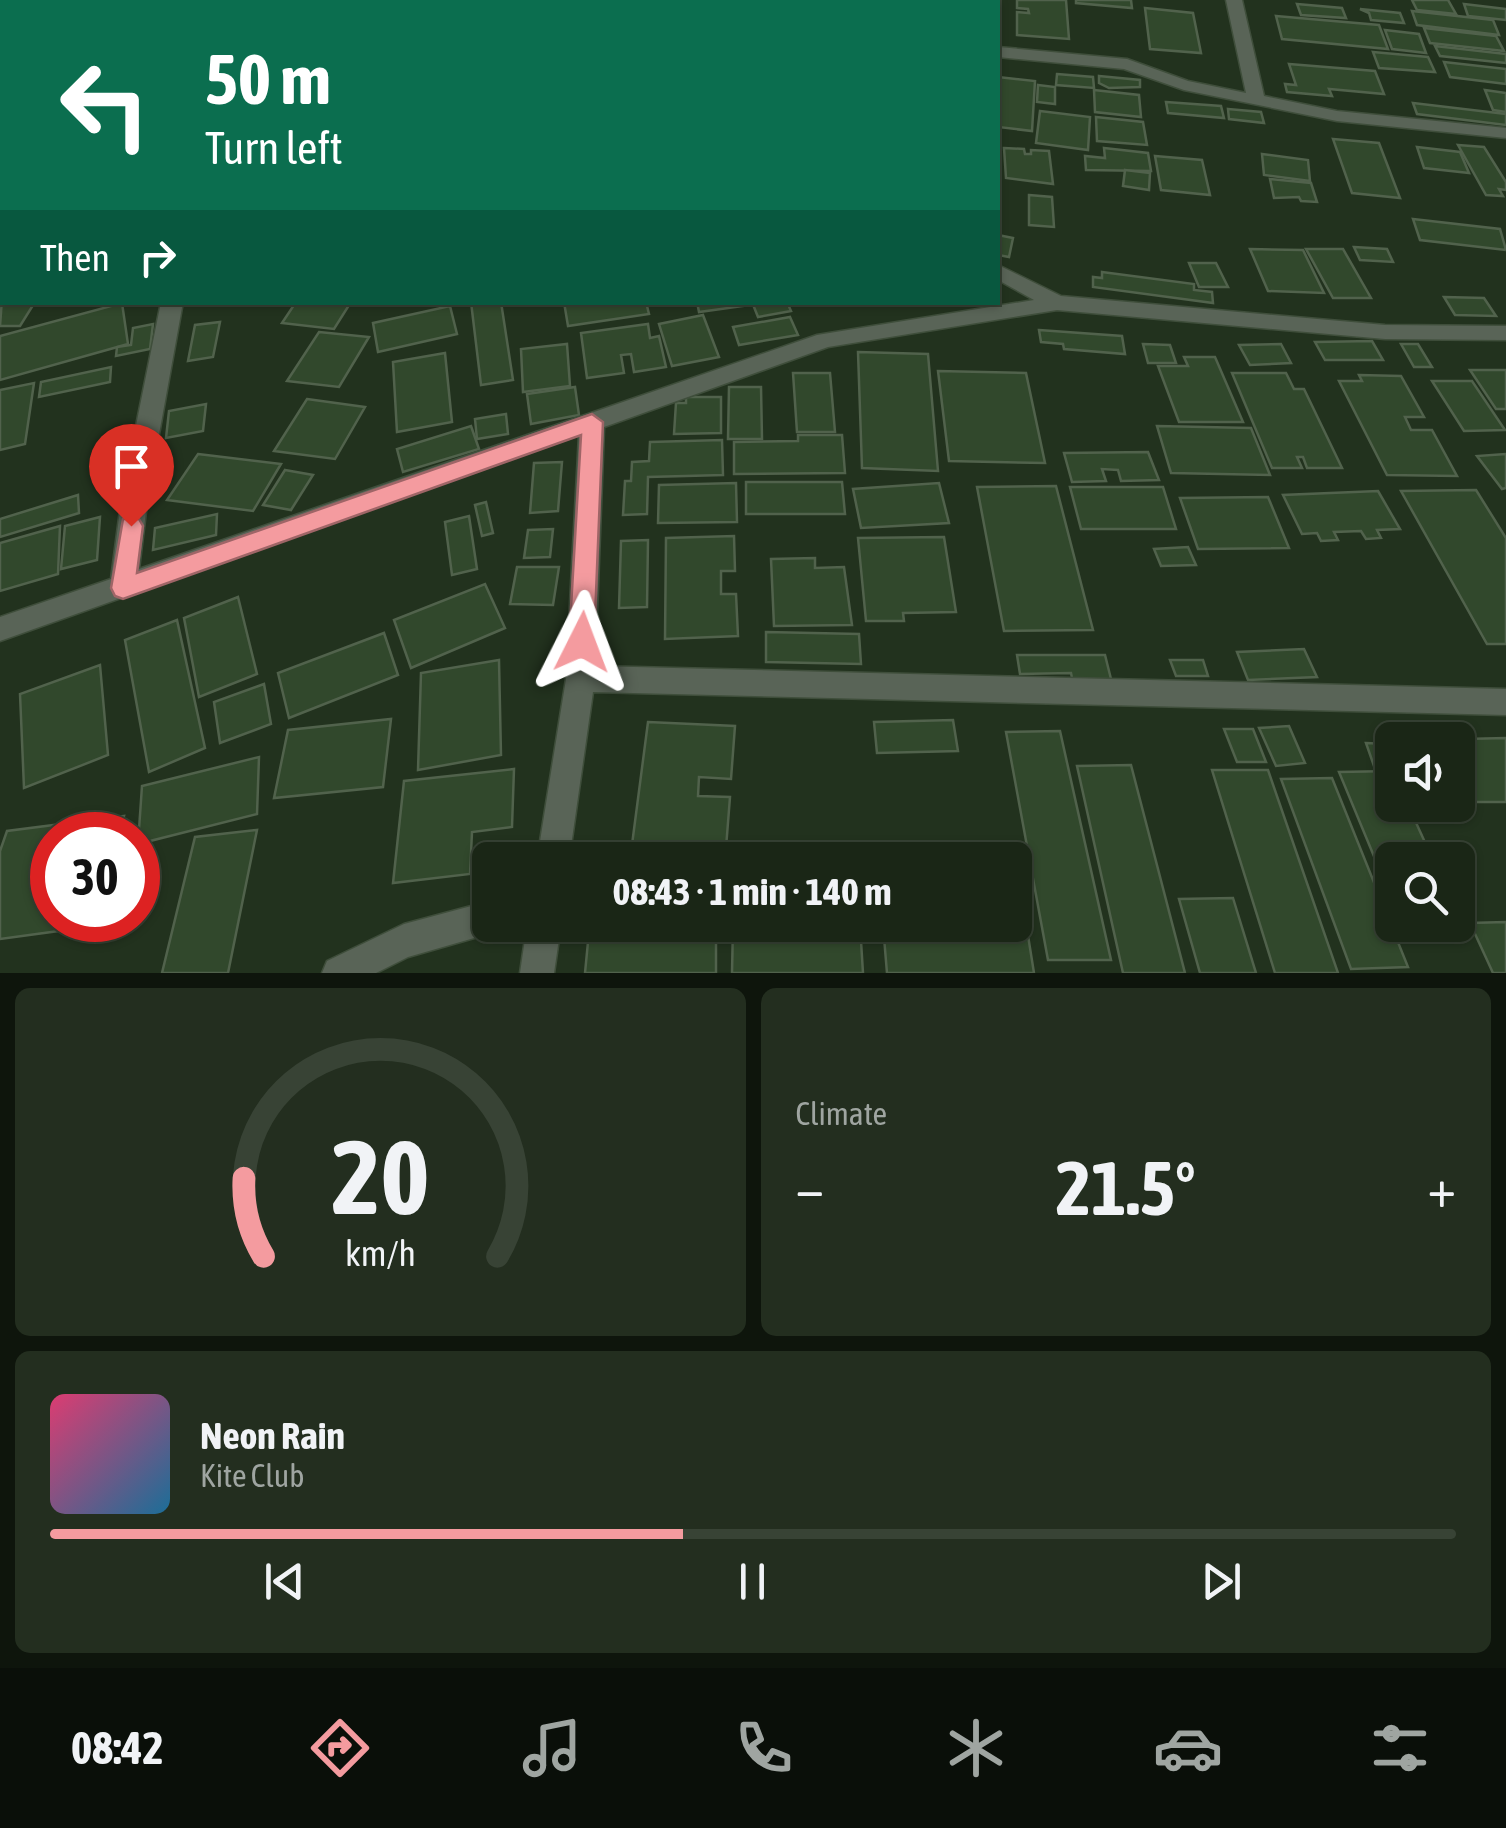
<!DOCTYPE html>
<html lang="en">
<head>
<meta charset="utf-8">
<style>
  :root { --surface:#1a2616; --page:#232e1f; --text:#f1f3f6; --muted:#9fa5a1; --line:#384335; --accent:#f49b9f }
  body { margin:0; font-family:"Asap Condensed",sans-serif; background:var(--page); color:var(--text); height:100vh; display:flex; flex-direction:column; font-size:38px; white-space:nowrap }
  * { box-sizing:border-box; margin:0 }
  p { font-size:32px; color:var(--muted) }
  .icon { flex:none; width:55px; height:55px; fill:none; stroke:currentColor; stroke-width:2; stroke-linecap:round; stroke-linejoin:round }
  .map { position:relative; height:973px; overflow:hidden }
  .drawer { display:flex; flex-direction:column; gap:15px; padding:15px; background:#0e150c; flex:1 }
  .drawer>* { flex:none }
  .hud { position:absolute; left:0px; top:0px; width:1000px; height:305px; box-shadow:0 2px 8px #0004,0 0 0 2px var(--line); background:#0b6e4f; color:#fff; overflow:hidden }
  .buttons { position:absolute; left:1375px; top:722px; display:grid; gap:20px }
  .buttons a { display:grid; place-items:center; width:100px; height:100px; border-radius:15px; background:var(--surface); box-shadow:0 2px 8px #0004,0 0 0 2px var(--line); font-size:50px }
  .speed { position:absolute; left:30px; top:812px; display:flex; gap:20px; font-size:50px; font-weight:700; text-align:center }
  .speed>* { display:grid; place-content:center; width:130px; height:130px; border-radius:50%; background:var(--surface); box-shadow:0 2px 8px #0004,0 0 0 2px var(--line); line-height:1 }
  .speed .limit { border:15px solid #d22; background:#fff; color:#111 }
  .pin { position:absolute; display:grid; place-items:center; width:85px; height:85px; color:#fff; margin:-102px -42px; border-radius:50% 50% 50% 0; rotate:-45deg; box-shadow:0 0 10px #0007 }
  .pin .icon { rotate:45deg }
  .me { position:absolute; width:110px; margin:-55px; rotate:3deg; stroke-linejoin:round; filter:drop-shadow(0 0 8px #0008) }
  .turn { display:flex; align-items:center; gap:35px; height:210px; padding:0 40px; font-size:45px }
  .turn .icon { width:130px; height:130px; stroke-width:2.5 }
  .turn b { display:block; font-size:70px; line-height:85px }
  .then { display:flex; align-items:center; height:95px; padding:0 40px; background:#0003; gap:20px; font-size:38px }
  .big { font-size:75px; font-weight:700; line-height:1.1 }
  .drawer .widget { flex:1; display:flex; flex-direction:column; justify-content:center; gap:15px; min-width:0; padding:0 35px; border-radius:15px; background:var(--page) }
  .drawer .dial { align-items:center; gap:0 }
  .dial svg { height:260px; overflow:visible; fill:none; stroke:var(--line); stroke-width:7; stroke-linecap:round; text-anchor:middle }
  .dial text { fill:var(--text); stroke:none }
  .song { display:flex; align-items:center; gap:30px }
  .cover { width:120px; height:120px; border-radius:15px; background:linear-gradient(135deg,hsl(340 70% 55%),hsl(200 70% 35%)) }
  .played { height:10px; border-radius:5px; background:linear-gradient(90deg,var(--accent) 45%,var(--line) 45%) }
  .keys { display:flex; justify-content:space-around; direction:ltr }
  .heat { display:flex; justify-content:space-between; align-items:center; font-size:55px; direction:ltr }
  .drawer .tiles { flex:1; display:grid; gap:15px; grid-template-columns:1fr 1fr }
  .widget:last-child { grid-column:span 2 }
  .trip { position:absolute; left:472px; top:842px; width:560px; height:100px; border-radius:15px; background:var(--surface); box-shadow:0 2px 8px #0004,0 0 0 2px var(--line); font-weight:700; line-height:100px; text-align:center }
  .tabs { display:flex; height:160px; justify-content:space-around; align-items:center; background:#0a0f09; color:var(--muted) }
  .tabs .icon { width:70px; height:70px }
  .tabs .selected { color:var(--accent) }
  .tabs b { font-size:45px; color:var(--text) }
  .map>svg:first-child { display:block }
  .building { fill:#31482c; stroke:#51624c; stroke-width:2.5 }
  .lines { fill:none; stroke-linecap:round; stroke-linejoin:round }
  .minor-casing { stroke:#3f4e3b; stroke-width:3 }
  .minor { fill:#596457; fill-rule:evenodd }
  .route { fill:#f49b9f; stroke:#9f6567; stroke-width:2.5 }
</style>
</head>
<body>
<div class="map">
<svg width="1506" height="973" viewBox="0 0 1506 973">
  <rect width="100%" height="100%" fill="#22321e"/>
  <g class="building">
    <path d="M 1017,0 L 1066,0 L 1069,39 L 1017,35 L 1017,12 L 1029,13 L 1028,9 L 1017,8 Z"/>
    <path d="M 1076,0 L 1131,0 L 1132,8 L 1076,3 Z"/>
    <path d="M 1412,0 L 1448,0 L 1456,14 L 1417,10 Z"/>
    <path d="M 1297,4 L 1342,8 L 1346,18 L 1301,15 Z"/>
    <path d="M 1464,4 L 1506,9 L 1506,20 L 1468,16 Z"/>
    <path d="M 1145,8 L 1193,13 L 1201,53 L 1150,49 Z"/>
    <path d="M 1360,9 L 1400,13 L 1404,23 L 1371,20 L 1369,13 Z"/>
    <path d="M 1412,11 L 1493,20 L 1499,35 L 1417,25 Z"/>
    <path d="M 1276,16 L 1379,25 L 1388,49 L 1282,39 Z"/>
    <path d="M 1424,28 L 1496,36 L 1504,51 L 1430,43 Z"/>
    <path d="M 1385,30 L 1419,34 L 1426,53 L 1392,49 Z"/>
    <path d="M 1435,46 L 1506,54 L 1506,63 L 1440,56 Z"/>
    <path d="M 1373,52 L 1428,57 L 1435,72 L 1379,68 Z"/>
    <path d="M 1444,62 L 1506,69 L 1506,84 L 1450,77 Z"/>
    <path d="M 1289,64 L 1375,71 L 1384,94 L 1329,89 L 1332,96 L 1287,92 L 1285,84 L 1296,85 Z"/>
    <path d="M 1057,74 L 1093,77 L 1094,88 L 1056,85 Z"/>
    <path d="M 1099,76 L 1140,80 L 1140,87 L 1109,88 L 1099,83 Z"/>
    <path d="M 998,77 L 1035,81 L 1032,131 L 998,127 Z"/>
    <path d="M 1038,85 L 1055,87 L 1055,104 L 1037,102 Z"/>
    <path d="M 1094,90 L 1139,95 L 1141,117 L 1095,112 Z"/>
    <path d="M 1485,90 L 1506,93 L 1506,112 L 1493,110 Z"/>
    <path d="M 1166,102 L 1221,106 L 1224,118 L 1168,113 Z"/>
    <path d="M 1413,103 L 1506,114 L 1506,125 L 1417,114 Z"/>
    <path d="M 1228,109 L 1261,112 L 1264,123 L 1229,119 Z"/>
    <path d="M 1040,111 L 1090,117 L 1088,150 L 1036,143 Z"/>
    <path d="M 1096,117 L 1143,122 L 1147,145 L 1097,141 Z"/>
    <path d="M 1333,139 L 1379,143 L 1400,198 L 1352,193 Z"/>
    <path d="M 1458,145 L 1484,147 L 1506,182 L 1506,190 L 1499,189 L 1503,196 L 1486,195 Z"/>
    <path d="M 1417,147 L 1460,152 L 1469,173 L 1424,168 Z"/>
    <path d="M 1004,148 L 1024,149 L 1025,154 L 1031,154 L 1031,150 L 1049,151 L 1053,184 L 1006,178 Z"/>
    <path d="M 1104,148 L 1148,153 L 1151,171 L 1086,170 L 1085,156 L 1105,158 Z"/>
    <path d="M 1262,154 L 1308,160 L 1310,181 L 1264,175 Z"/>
    <path d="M 1155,156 L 1202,160 L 1210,195 L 1161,190 Z"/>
    <path d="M 1125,170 L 1150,173 L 1149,190 L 1123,186 Z"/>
    <path d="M 1270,179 L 1311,183 L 1317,202 L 1301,201 L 1299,197 L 1274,198 Z"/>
    <path d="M 1029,195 L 1052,197 L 1054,227 L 1029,225 Z"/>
    <path d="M 1413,219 L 1500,229 L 1506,250 L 1420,240 Z"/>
    <path d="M 998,235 L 1013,238 L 1009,257 L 998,255 Z"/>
    <path d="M 1354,247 L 1387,249 L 1393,262 L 1360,260 Z"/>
    <path d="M 1250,249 L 1303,250 L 1324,293 L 1268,291 Z"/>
    <path d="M 1306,249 L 1343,249 L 1371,298 L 1333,298 Z"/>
    <path d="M 1189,263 L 1216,263 L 1228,287 L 1199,287 Z"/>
    <path d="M 1102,272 L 1194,284 L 1194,290 L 1212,292 L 1213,303 L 1093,287 L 1093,277 L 1102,278 Z"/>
    <path d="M 1444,297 L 1484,298 L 1496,316 L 1455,315 Z"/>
    <path d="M 2,299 L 2,302 L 35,302 L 20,326 L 0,326 Z"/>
    <path d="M 296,302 L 351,302 L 334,329 L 282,323 Z"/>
    <path d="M 471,302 L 501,302 L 513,380 L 481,385 Z"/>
    <path d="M 564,302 L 646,302 L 649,314 L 568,326 Z"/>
    <path d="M 697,302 L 742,302 L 743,306 L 699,312 Z"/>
    <path d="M 752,302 L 787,302 L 791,311 L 758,317 Z"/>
    <path d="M 122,303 L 128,344 L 0,380 L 0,336 Z"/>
    <path d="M 450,306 L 457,334 L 378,352 L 373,323 Z"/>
    <path d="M 703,315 L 719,357 L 672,366 L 659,324 Z"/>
    <path d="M 790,317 L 798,335 L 739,345 L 733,327 Z"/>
    <path d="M 220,322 L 213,357 L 188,361 L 195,325 Z"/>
    <path d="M 153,324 L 150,349 L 116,356 L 117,347 L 131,345 L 133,328 Z"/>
    <path d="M 648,324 L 650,338 L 659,336 L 666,367 L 634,372 L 631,354 L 621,355 L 624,373 L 587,378 L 581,333 Z"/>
    <path d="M 1039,330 L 1122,336 L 1125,354 L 1064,349 L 1063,344 L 1041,342 Z"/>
    <path d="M 319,332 L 369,337 L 339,387 L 287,381 Z"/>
    <path d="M 1372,341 L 1383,360 L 1325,360 L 1315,342 Z"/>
    <path d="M 567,344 L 570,386 L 523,392 L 521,349 Z"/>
    <path d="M 1143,344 L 1170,345 L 1176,363 L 1148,363 Z"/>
    <path d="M 1281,344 L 1291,363 L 1250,365 L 1239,345 Z"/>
    <path d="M 1401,344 L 1418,344 L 1432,367 L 1414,367 Z"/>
    <path d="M 858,352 L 928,354 L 938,471 L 862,468 Z"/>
    <path d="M 445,353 L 452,422 L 397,432 L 393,362 Z"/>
    <path d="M 1184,357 L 1215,357 L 1243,422 L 1179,422 L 1158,366 L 1188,366 Z"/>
    <path d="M 111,367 L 110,382 L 39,397 L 41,382 Z"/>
    <path d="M 1470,370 L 1506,370 L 1506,409 L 1496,409 Z"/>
    <path d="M 938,371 L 1026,373 L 1045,463 L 949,461 Z"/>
    <path d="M 793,373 L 830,373 L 835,432 L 797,432 Z"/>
    <path d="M 1232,373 L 1286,373 L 1294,389 L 1304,389 L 1342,468 L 1307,468 L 1303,457 L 1297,457 L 1302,468 L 1272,468 Z"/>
    <path d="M 1359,375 L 1401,376 L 1424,417 L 1405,417 L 1411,430 L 1432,430 L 1457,476 L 1387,475 L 1339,381 L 1362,381 Z"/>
    <path d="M 1432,381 L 1472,381 L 1505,430 L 1464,431 Z"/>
    <path d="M 34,383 L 25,444 L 0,450 L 0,390 Z"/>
    <path d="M 575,387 L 579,415 L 531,424 L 527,394 Z"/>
    <path d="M 729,387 L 761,387 L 762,439 L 728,439 Z"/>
    <path d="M 686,397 L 721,397 L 721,433 L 674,434 L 676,403 L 686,403 Z"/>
    <path d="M 307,399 L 365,407 L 335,459 L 274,451 Z"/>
    <path d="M 206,404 L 203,431 L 166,438 L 169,411 Z"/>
    <path d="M 506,414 L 508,434 L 477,439 L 475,419 Z"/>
    <path d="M 471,426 L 479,449 L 403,472 L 397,449 Z"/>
    <path d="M 1157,426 L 1251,428 L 1270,475 L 1171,473 Z"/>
    <path d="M 798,435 L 842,435 L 845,473 L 734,474 L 734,442 L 798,441 Z"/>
    <path d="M 722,440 L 723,475 L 648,477 L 647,514 L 623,515 L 625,481 L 631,481 L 632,462 L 649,461 L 650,442 Z"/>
    <path d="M 1148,452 L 1159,480 L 1121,481 L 1118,470 L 1102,469 L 1106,481 L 1072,482 L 1064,453 Z"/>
    <path d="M 198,454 L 281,464 L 253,511 L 167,500 Z"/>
    <path d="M 1506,454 L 1506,488 L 1502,489 L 1477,456 Z"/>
    <path d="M 562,462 L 558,511 L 530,513 L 534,463 Z"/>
    <path d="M 285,470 L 313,475 L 291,510 L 263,505 Z"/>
    <path d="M 746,482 L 842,482 L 845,514 L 746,514 Z"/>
    <path d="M 736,483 L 737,522 L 658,523 L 659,485 Z"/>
    <path d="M 939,483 L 949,523 L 861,528 L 853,489 Z"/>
    <path d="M 1056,486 L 1093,630 L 1004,631 L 977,487 Z"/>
    <path d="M 1070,487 L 1163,487 L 1176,529 L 1081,529 Z"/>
    <path d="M 1476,490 L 1506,538 L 1506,644 L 1487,644 L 1401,491 Z"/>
    <path d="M 1378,491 L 1400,529 L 1377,530 L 1381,538 L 1366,539 L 1361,531 L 1334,532 L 1338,540 L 1321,541 L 1317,533 L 1302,534 L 1283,495 Z"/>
    <path d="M 78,495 L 79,513 L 0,537 L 0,519 Z"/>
    <path d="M 1268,497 L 1289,548 L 1198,549 L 1180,498 Z"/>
    <path d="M 486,502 L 493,533 L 482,536 L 475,505 Z"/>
    <path d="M 217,514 L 216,535 L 153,550 L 155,528 Z"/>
    <path d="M 469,516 L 477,569 L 452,575 L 445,522 Z"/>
    <path d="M 100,517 L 97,560 L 61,569 L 65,526 Z"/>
    <path d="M 60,526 L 58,574 L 0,591 L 0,543 Z"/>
    <path d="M 553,529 L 550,557 L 524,558 L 528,530 Z"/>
    <path d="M 734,536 L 735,571 L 721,571 L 721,594 L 736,594 L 738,636 L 665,639 L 666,538 Z"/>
    <path d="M 944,537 L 956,612 L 903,613 L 904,621 L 866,621 L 858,538 Z"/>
    <path d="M 648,540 L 647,607 L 619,608 L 621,541 Z"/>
    <path d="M 1188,547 L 1196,565 L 1161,566 L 1154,549 Z"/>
    <path d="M 815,558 L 815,568 L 844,567 L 852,625 L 774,626 L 771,559 Z"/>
    <path d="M 517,567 L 559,567 L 553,605 L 510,604 Z"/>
    <path d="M 485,584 L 505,628 L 411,668 L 394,620 Z"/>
    <path d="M 238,597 L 257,674 L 199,697 L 184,618 Z"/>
    <path d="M 177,620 L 205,748 L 149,772 L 125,640 Z"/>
    <path d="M 766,632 L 859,634 L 861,664 L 766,662 Z"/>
    <path d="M 384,633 L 398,675 L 289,718 L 278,673 Z"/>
    <path d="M 1304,649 L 1317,677 L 1248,680 L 1237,652 Z"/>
    <path d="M 1017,655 L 1105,655 L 1113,687 L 1074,688 L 1071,673 L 1020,674 Z"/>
    <path d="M 499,660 L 501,755 L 418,770 L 421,673 Z"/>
    <path d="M 1170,660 L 1203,660 L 1208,676 L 1176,676 Z"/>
    <path d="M 100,665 L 108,755 L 24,788 L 20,694 Z"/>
    <path d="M 264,684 L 271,724 L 220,743 L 214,702 Z"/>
    <path d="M 391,719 L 383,787 L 274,798 L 288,730 Z"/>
    <path d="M 953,720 L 958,751 L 877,753 L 874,722 Z"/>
    <path d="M 648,722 L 735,726 L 731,779 L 699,777 L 698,796 L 730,797 L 726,848 L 697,847 L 696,860 L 630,860 Z"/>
    <path d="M 1289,726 L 1305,763 L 1276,766 L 1259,728 Z"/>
    <path d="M 1224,729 L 1253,729 L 1266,762 L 1237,762 Z"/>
    <path d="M 1060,731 L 1111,960 L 1048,960 L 1006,732 Z"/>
    <path d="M 1506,738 L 1506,802 L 1458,802 L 1458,740 L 1422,740 Z"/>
    <path d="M 1366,743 L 1386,744 L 1392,767 L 1374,766 Z"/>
    <path d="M 259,757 L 257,814 L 138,844 L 142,786 Z"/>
    <path d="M 1131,765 L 1185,973 L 1123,973 L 1077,766 Z"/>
    <path d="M 514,769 L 512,827 L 472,832 L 470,874 L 393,883 L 404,781 Z"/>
    <path d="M 1212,770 L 1268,770 L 1338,973 L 1275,973 Z"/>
    <path d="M 1392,771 L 1392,805 L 1408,805 L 1433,860 L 1392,860 L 1392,878 L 1383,878 L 1339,772 Z"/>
    <path d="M 1332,778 L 1408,967 L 1351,969 L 1281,779 Z"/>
    <path d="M 124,816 L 119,835 L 52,835 L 52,920 L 97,920 L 95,926 L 0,939 L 0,851 L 7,831 Z"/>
    <path d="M 257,830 L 228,973 L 162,973 L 195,837 Z"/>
    <path d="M 1233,898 L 1256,973 L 1200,973 L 1179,899 Z"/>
    <path d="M 1015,904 L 1023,904 L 1034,973 L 887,973 L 883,925 L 1015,925 Z"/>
    <path d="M 1506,922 L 1506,973 L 1493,973 L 1470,923 Z"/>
    <path d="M 733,925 L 860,925 L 863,973 L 732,973 Z"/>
    <path d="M 588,942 L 716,942 L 716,973 L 585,973 Z"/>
  </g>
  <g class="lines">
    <g class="minor-casing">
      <g id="minor">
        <path d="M 386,0 L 429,0 L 431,2 L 388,2 Z"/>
        <path d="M 906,0 L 922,0 L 922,2 L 907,2 Z"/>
        <path d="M 1226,0 L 1242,0 L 1264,96 L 1337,111 L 1506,128 L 1506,138 L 1337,121 L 1184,90 L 1124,69 L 998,57 L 998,47 L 1127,59 L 1188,81 L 1246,93 Z"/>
        <rect x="0" y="112" width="2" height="10"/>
        <path d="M 998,265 L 1061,296 L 1385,325 L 1506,326 L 1506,340 L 1385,339 L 1057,310 L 828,347 L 604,427 L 595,666 L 1506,689 L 1506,715 L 593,692 L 569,860 L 537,860 L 566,679 L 579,435 L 0,641 L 0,617 L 111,579 L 122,495 L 161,302 L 183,302 L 148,495 L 139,569 L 817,335 L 1034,300 L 998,280 Z"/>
        <path d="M 490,901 L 490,925 L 504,925 L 502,930 L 408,957 L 376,973 L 322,973 L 327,961 L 404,924 Z"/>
        <path d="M 527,925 L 561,925 L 554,973 L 520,973 Z"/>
      </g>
    </g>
    <use href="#minor" class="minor"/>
  </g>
  <path class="route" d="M 592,414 L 603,422 L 594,642 L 591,650 L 582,653 L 572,650 L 569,642 L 581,435 L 123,599 L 115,596 L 111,588 L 123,519 L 139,519 L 143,526 L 137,573 Z"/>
</svg>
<div class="buttons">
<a><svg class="icon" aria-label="sound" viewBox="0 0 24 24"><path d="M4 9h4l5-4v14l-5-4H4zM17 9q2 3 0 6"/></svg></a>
<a><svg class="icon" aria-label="search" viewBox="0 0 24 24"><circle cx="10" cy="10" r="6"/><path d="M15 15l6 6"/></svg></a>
</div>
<div class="speed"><div class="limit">30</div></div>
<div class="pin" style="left:131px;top:526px;background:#d93025"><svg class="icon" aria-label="arrive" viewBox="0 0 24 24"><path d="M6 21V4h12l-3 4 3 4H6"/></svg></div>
<svg class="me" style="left:582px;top:642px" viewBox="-20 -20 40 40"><path d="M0-17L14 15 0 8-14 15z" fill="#f49b9f" stroke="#fff" stroke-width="4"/></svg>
<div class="trip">08:43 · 1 min · 140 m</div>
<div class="hud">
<div class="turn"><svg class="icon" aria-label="left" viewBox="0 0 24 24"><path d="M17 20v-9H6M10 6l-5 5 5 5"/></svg><div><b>50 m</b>Turn left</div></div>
<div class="then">Then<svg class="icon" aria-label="right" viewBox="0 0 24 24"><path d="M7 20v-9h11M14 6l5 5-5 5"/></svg></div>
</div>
</div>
<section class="drawer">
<div class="tiles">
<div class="widget dial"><svg viewBox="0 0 100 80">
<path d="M14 69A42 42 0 1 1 86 69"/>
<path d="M14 69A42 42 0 0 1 8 45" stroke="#f49b9f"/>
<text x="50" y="56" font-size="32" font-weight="700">20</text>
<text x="50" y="72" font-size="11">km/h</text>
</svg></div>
<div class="widget"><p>Climate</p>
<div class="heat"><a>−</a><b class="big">21.5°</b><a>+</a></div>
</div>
<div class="widget">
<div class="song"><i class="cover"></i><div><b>Neon Rain</b><p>Kite Club</p></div></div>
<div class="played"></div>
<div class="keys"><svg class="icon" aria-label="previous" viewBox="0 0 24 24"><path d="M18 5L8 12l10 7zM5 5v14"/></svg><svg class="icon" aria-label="pause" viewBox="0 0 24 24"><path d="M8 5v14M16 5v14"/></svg><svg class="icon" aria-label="next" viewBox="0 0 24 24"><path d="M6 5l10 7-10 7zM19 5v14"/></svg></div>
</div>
</div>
</section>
<nav class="tabs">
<b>08:42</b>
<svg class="icon selected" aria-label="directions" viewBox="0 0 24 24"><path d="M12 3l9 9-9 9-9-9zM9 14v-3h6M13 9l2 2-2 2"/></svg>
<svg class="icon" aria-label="music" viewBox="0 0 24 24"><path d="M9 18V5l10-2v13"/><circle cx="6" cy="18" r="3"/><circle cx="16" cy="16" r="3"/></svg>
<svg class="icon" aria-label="phone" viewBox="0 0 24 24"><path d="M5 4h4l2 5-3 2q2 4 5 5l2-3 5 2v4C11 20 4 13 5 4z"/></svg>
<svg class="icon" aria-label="climate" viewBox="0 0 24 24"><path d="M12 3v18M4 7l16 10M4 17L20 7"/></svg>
<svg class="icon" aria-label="car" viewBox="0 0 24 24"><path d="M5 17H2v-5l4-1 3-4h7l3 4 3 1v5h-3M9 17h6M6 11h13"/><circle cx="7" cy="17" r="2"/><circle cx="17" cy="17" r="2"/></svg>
<svg class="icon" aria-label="filters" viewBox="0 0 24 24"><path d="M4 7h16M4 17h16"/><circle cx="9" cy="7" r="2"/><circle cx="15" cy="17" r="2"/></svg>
</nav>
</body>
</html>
